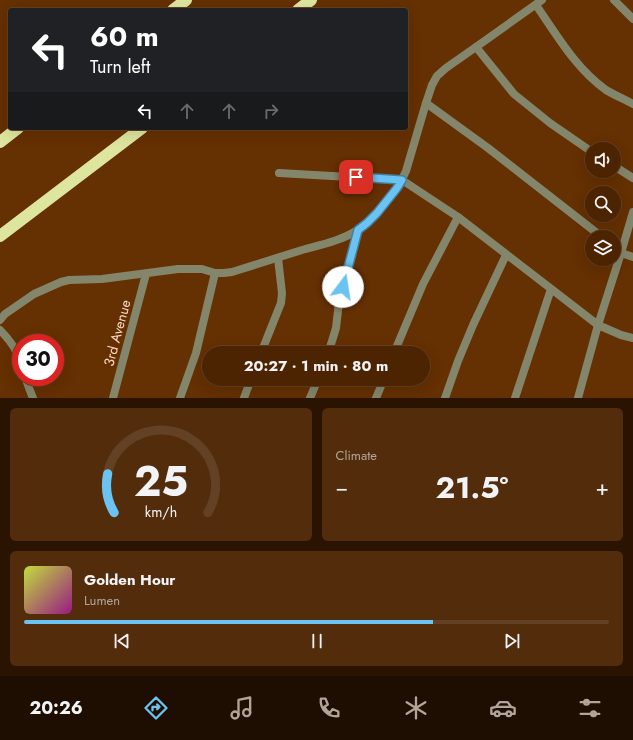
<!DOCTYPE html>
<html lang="en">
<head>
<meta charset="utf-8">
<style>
  :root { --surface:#4c2402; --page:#532c0c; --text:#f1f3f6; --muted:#b2a499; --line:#634124; --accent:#6bc3f2 }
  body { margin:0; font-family:Jost,sans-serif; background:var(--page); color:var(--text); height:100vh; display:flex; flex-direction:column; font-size:15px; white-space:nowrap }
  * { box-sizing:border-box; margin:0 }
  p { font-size:13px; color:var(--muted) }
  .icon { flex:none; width:22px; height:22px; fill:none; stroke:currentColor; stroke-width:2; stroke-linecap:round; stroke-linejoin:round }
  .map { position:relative; height:398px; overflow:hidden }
  .sheet { display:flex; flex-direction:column; gap:10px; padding:10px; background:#2a1401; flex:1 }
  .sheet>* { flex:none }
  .guide { position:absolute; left:8px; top:8px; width:400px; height:122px; border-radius:4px; box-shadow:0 4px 16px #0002,0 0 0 1px var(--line); background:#202124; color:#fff; overflow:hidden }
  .tools { position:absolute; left:585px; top:142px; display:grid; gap:8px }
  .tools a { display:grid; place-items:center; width:36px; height:36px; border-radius:50%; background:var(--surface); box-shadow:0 4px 16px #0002,0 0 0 1px var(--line); font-size:20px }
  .speed { position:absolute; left:12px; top:334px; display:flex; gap:8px; font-size:20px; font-weight:700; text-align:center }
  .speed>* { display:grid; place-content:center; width:52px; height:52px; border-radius:50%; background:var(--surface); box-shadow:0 4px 16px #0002,0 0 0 1px var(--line); line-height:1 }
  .speed .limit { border:6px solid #d22; background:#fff; color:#111 }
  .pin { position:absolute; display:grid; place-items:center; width:34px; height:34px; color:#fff; margin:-17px; border-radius:8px; box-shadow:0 2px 6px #0006 }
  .me { position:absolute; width:44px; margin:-22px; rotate:14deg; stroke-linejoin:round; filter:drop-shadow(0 0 3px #0008) }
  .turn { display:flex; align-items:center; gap:14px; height:84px; padding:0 16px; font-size:18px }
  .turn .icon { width:52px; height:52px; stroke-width:2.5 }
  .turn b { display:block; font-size:28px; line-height:34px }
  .lanes { display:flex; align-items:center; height:38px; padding:0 16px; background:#0003; justify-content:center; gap:20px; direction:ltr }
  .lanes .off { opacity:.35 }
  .big { font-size:30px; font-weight:700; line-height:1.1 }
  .sheet .card { flex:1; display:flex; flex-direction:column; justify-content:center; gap:6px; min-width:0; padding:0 14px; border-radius:6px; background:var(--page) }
  .sheet .dial { align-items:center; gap:0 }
  .dial svg { height:104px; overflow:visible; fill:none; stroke:var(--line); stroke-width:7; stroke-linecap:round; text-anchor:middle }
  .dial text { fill:var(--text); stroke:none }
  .song { display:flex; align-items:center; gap:12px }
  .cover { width:48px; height:48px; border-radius:6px; background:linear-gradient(135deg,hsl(70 70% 55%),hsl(310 70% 35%)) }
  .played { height:4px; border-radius:2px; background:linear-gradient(90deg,var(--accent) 70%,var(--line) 70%) }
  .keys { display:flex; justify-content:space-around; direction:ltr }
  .heat { display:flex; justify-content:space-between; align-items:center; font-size:22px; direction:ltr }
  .sheet .tiles { flex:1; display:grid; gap:10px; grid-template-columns:1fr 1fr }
  .card:last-child { grid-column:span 2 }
  .trip { position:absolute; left:202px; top:346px; width:228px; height:40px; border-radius:20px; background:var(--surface); box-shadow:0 4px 16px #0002,0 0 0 1px var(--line); font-weight:700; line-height:40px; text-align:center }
  .dock { display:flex; height:64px; justify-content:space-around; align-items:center; background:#1e0e01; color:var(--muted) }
  .dock .icon { width:28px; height:28px }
  .dock .current { color:var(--accent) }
  .dock b { font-size:18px; color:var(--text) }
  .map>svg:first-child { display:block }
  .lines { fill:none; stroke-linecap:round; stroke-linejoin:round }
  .minor { stroke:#83866a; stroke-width:8 }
  .motorway { stroke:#dde59e; stroke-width:12 }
  .route-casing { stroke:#467f9d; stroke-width:10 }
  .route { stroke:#6bc3f2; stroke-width:7 }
  .labels { text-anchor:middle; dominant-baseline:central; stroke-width:4; stroke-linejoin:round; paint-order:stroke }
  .street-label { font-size:14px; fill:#f9d8c3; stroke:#653002 }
</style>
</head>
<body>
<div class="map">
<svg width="633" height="398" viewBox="0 0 633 398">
  <rect width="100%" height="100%" fill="#653002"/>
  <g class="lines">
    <g class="minor">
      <path d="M 614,0 L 633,19"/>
      <path d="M 536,5 C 556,34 576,69 606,90 C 614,95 624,99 633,104"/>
      <path d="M 476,47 L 514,94 L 550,123 L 592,152"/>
      <path d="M 426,103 L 488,148 L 602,237"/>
      <path d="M 614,166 L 633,178"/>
      <path d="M 279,173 L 402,180 L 458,217 L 598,325 L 621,335 L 633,338"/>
      <path d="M 614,247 L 621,253 L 633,257"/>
      <path d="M 0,320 L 5,314 L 34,294 L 61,282 L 69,280 L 102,279 L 178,269 L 202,269 L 215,273 L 224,273 L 232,272 C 255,265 279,257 302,250 C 320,245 340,241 356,231 C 374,220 398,190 406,171 L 426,103 L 432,85 L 437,76 L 446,68 L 476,47 L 542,0"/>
      <path d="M 0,330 C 9,339 17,350 21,362"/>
      <path d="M 261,353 L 281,303 L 282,293 L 278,258"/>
      <path d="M 328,353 L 332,341 L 336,328 L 339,302 L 358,230"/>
      <path d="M 394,353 L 423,284 L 458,217"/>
      <path d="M 25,377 L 29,388 L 33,398"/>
      <path d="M 113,398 L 146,274"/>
      <path d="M 180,398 L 196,353 L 215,273"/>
      <path d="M 244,398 L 251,379"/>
      <path d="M 310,398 L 318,379"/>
      <path d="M 376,398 L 384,379"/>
      <path d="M 445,398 L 458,361 L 473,325 L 506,255"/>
      <path d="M 515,398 L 551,289"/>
      <path d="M 578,398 L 598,325 L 621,253 L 633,212"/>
    </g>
    <g class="motorway">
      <path d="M 173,10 L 186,0"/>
      <path d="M 298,10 L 311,0"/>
      <path d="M 0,142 L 18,128"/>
      <path d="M 0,236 L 142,128"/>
    </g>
  </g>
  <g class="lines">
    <g class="route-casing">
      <path id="route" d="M 343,287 L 358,230 L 367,223 L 377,213 L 397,188 L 402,180 L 356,177"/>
    </g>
    <use href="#route" class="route"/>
  </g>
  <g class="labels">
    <g class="street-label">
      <text transform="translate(117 333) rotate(-75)">3rd Avenue</text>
    </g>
  </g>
</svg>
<div class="tools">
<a><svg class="icon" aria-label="sound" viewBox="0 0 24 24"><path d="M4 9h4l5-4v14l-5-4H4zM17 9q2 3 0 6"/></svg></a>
<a><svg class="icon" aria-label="search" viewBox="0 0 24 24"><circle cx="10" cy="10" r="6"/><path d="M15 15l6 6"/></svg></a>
<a><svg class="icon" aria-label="layers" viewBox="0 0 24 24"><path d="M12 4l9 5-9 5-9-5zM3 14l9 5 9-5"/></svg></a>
</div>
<div class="speed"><div class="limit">30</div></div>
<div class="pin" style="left:356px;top:177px;background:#d93025"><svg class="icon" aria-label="arrive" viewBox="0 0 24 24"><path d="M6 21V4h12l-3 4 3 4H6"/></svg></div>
<svg class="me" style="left:343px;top:287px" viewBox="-20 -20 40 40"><circle r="19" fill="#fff"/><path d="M0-13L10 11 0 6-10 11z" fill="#6bc3f2"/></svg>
<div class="trip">20:27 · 1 min · 80 m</div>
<div class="guide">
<div class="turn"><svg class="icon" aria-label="left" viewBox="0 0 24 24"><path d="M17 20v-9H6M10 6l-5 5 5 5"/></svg><div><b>60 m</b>Turn left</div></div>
<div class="lanes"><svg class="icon" aria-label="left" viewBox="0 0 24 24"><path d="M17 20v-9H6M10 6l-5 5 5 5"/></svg><svg class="icon off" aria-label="ahead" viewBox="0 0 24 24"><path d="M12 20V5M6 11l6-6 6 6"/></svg><svg class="icon off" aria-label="ahead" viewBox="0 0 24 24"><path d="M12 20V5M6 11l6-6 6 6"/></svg><svg class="icon off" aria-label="right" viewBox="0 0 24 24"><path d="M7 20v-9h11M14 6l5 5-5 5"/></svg></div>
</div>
</div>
<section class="sheet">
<div class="tiles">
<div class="card dial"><svg viewBox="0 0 100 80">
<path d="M14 69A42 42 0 1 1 86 69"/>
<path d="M14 69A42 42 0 0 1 9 39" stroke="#6bc3f2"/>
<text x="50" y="56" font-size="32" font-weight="700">25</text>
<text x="50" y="72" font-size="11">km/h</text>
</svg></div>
<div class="card"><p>Climate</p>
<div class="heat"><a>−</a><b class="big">21.5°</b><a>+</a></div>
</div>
<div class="card">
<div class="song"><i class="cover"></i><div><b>Golden Hour</b><p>Lumen</p></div></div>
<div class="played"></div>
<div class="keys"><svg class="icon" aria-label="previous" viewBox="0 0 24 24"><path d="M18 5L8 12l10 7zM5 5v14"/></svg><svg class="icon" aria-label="pause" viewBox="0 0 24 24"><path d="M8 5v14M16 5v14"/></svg><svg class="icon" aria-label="next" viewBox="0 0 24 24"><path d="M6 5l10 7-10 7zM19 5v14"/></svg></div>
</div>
</div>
</section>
<nav class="dock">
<b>20:26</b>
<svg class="icon current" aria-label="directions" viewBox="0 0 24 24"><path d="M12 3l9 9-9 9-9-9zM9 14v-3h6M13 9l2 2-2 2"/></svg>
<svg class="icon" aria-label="music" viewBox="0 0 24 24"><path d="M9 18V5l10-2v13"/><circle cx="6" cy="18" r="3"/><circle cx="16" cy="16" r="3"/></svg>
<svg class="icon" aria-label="phone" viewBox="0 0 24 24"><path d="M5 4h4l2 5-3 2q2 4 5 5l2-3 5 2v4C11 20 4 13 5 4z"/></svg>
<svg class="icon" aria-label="climate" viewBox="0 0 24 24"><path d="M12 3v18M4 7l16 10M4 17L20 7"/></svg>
<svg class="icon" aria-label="car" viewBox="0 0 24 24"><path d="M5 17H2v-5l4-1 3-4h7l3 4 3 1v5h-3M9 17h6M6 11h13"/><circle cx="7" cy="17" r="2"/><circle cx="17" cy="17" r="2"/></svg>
<svg class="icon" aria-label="filters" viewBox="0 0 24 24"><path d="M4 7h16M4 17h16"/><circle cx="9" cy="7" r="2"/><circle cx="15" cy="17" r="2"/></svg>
</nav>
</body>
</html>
